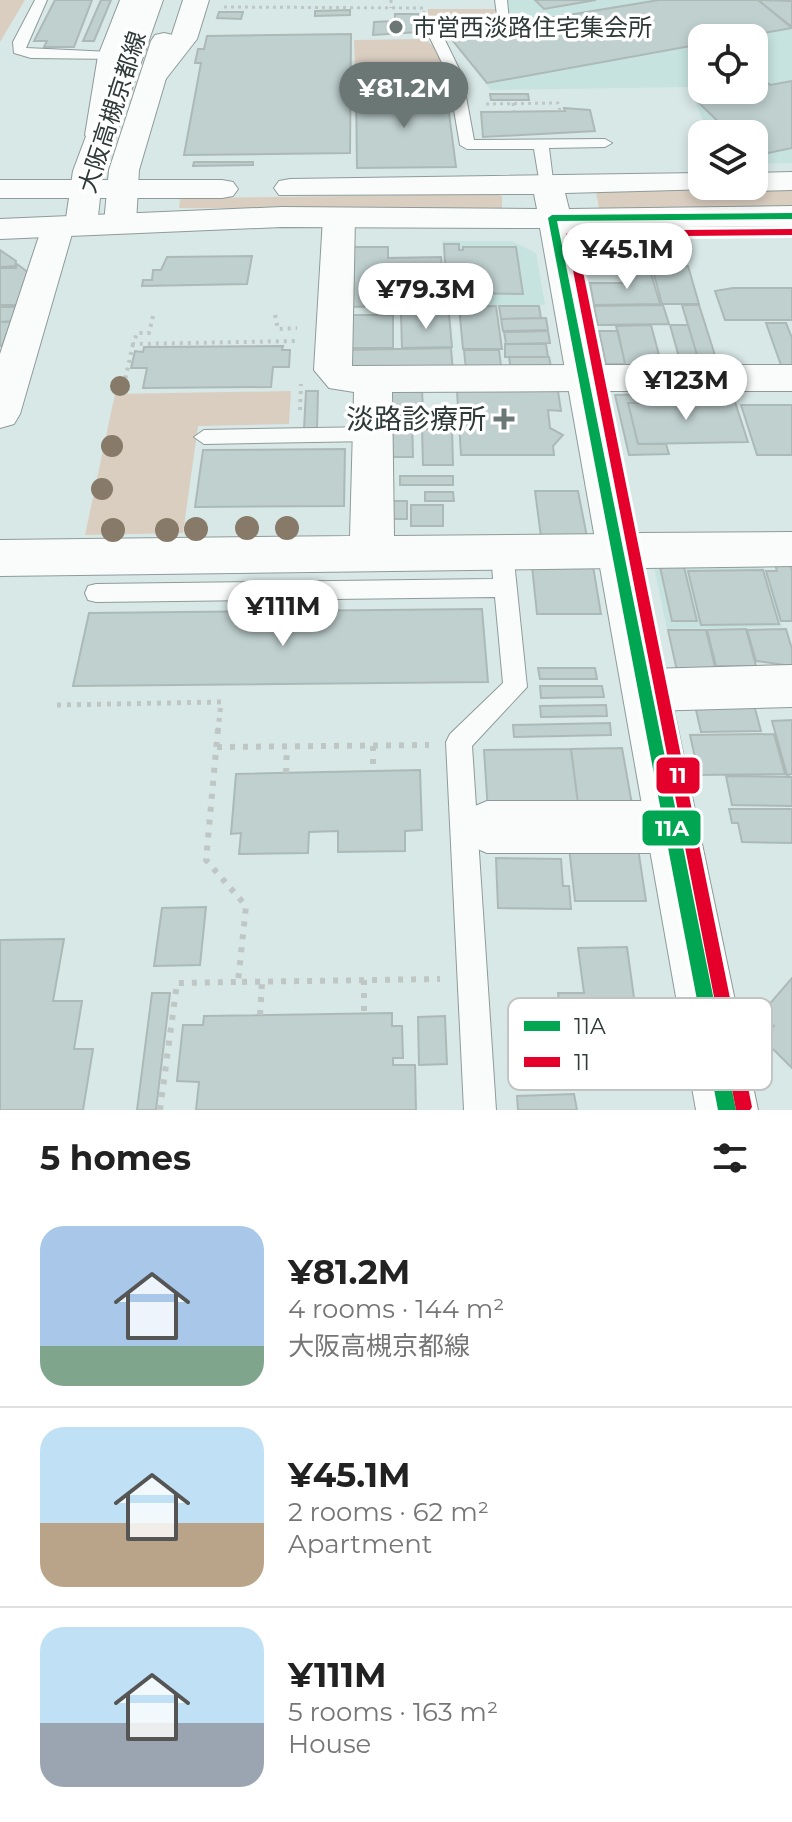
<!DOCTYPE html>
<meta charset="utf-8">
<style>
:root{--surface:#fff;--page:#f2f2f2;--text:#222;--muted:#767676;--line:#e0e0e0;--accent:#6a7775}
body{margin:0;font-family:Montserrat,"Noto Sans JP",sans-serif;background:var(--page);color:var(--text);height:100vh;display:flex;flex-direction:column;font-size:30px;white-space:nowrap}
*{box-sizing:border-box;margin:0}
p{font-size:26px;color:var(--muted)}
.icon{flex:none;width:44px;height:44px;fill:none;stroke:currentColor;stroke-width:2;stroke-linecap:round;stroke-linejoin:round}
.map{position:relative;height:1110px;overflow:hidden}
.drawer{display:flex;flex-direction:column;background:var(--surface);flex:1}
.drawer>*{flex:none}
.tools{position:absolute;left:688px;top:24px;display:grid;gap:16px}
.tools a{display:grid;place-items:center;width:80px;height:80px;border-radius:16px;background:var(--surface);box-shadow:0 4px 12px #0003;font-size:40px}
.price{position:absolute;translate:-50% -68px;padding:0 18px;border-radius:28px;background:#fff;color:#222;font-size:26px;line-height:52px;filter:drop-shadow(0 2px 4px #0008)}
.price::after{content:'';position:absolute;left:50%;top:48px;width:24px;height:18px;margin-left:-12px;background:inherit;clip-path:polygon(0 0,100% 0,50% 100%)}
.price.active{background:var(--accent);color:#fff}
ul{padding:0;list-style:none}
li{display:flex;align-items:center;gap:24px;height:200px;padding:0 40px}
li+li{border-top:2px solid var(--line)}
li span{display:grid;place-items:center;flex:none;width:224px;height:160px;border-radius:24px;color:#555}
li>.icon{margin-inline-start:auto}
span .icon{width:96px;height:96px;fill:#fffc;stroke-width:1}
li b{font-size:34px}
h2{display:flex;justify-content:space-between;align-items:center;height:96px;padding:0 40px;font-size:34px}
.map>svg:first-child{display:block}
</style>
<div class="map">
<svg width="792" height="1110" viewBox="0 0 792 1110">
<rect width="100%" height="100%" fill="#d8e8e6"/>
<path fill="#c6e3df" fill-rule="evenodd" d="M507,0h285v163l-38,1v-30l-47,-3 -18,-44 -198,3 -45,-57 63,-13zM702,38h52v52h-52z
M442,241h70l24,12 9,52 -98,1z
M762,561l20,66 -115,2 -14,-67z"/>
<path fill="#dacec0" d="M0,0h25l-25,42z
M428,9h69l-7,9 -53,8 -9,-5z
M424,39l15,11 13,38 -96,1 -2,-49z
M792,189v18l-193,2 -3,-18z
M495,194l7,2v14l-323,-2 1,-9 17,-1z
M291,391l-2,33 -91,2 -15,107 -98,2 30,-141z"/>
<path fill="#bfd0ce" stroke="#adb9b7" stroke-width="2" d="M55,0h37l-18,47h-30l3,-6h-13z
M101,0h10l-17,41h-11z
M535,0h61l-52,9z
M659,0h99l34,28 -58,10h-32v6l-215,39 -39,-48z
M758,0l34,1v26z
M350,10v5l-35,1v-5z
M219,12h24l-2,7 -24,-1z
M395,14h23l1,18 -46,3 1,-13 21,-1z
M351,34l-1,119 -166,2 17,-92h-6l3,-14h6l3,-13z
M755,72l15,13 22,-4v67l-38,8v-22h-23l-35,-34v-17l6,-1v8h52z
M446,90l10,77 -99,1 -1,-76z
M490,94h38l1,6h-38z
M564,108l26,2 5,21 -112,6 -2,-25 84,-1z
M194,162h59v3l-60,1z
M625,241h17l8,28h-17z
M444,244h15v6h4v-3h53l7,47 -76,-1z
M345,247h43v11l53,-1 3,33 -17,1v-7l-38,1v10h10v11l-55,1z
M0,250l16,11 -1,5 -15,1z
M252,256l-5,28 -105,2 1,-6h9l1,-10h8l6,-13z
M17,264l12,9 -11,32h-18v-37h16z
M688,266l11,38h-37l-10,-37z
M631,270h19l10,34 -66,1 -4,-22h34l-2,-7h10z
M733,288h59v32h-67l-10,-29z
M663,305l6,19 -71,1 -4,-19z
M682,305h17l20,63h-18z
M496,306l6,43h-39l-4,-42z
M499,306h40l2,12 -40,1z
M0,307h18l-5,14 -13,1z
M401,314h48l3,33 -50,1z
M344,315h49v33h-51z
M546,318l2,12 -45,1 -2,-12z
M0,322h11l-9,24h-2z
M766,323h20l6,15v30h-10z
M651,325l12,45 -36,1 -11,-45z
M670,325h18l13,43h-19z
M548,331l2,12 -44,1 -2,-12z
M599,331h19l7,33h-19z
M505,344h41l2,13h-43z
M283,346l-1,4h8l-1,17h-16l-2,20 -128,1 4,-20h-16l4,-17 8,1 1,-5z
M451,348l2,24 -110,-5 1,-17z
M464,350h35l2,16 -35,4z
M509,357h40l3,14h-41z
M389,389h33l1,22 -33,1z
M306,391h12l-1,38h-13z
M457,391h101l3,20 -13,-1 2,18 13,7 -10,11 1,9h-93z
M672,393l3,10 60,-1 13,40 -110,2 -10,-41h23l-2,-9z
M649,394l2,9h-23l10,41h28l3,10 -40,1 -14,-60z
M741,405h51v50h-35z
M390,415h22l1,42h-23z
M422,429h30l1,36h-30z
M345,449l-1,57 -149,1 8,-57z
M400,476h53v9h-53z
M535,491h43l9,46h-46z
M425,492h28l1,9h-29z
M390,501h17v18h-17z
M411,505h32v21h-32z
M774,561l15,1 3,9v50h-11l-15,-50h11z
M532,566h61l8,48h-64z
M660,567h24l13,54h-25z
M763,570l16,54 -78,1 -13,-54z
M482,609l6,73 -415,4 16,-73z
M746,629l10,37h-40l-9,-36z
M786,629l6,20v17l-36,-5 -9,-31z
M668,630h38l10,41h-39z
M538,668h57l2,11h-57z
M540,686h62l2,11 -63,1z
M694,701l60,4 7,26 -60,1z
M606,705l1,11 -66,1 -1,-11z
M792,720v54l-5,1 -15,-54z
M610,723l1,12 -97,2 -1,-12z
M774,734l11,40 -86,1 -9,-40z
M622,748l11,62 -54,1 -8,-62z
M571,749l8,62 -91,1 -4,-62z
M420,770l2,60 -17,1v20l-67,1v-21l-29,1 -1,21 -69,1 2,-21 -10,1 5,-60z
M726,776l66,1v29l-60,-1z
M729,809h63v34l-50,-1 -4,-19h-6z
M569,847l69,1 8,53h-71z
M496,858l65,1 2,27h6l2,23 -73,-1z
M206,907l-6,58 -46,1 8,-58z
M64,939l-11,62h29l-8,48h19l-10,61h-83v-170z
M627,947l12,87h-34l2,12 -43,-1 -6,-52h26l-6,-45z
M792,978v90l-29,-29 11,-13 -13,-12z
M152,993h18l-14,117h-19z
M392,1013v13h10l1,32h-10v7h22l1,45h-220l3,-28 -22,-1 6,-56h20l1,-9z
M445,1016l2,48 -28,1 -1,-48z
M574,1094l3,16h-59l-1,-14z"/>
<g fill="none" stroke-linecap="round" stroke-linejoin="round">
<defs>
<path id="lane" d="M35,0h12l-21,48 85,4 7,4 -2,3 -85,-1 -17,-5 -1,-11z
M495,0h12l2,21 -64,12 -1,5 18,37 12,65 131,-1 7,4 -7,4 -56,1 5,40 -14,-3 -6,-36h-67l-7,-4 -12,-70 -18,-37 4,-11 63,-12z
M373,427l10,7 -10,7 -169,3 -10,-7 10,-7z
M502,542l8,3 3,6 14,136 -55,59 24,364h-32l-18,-368 4,-8 53,-51 -8,-86 -399,5 -8,-2 -3,-7 3,-7 8,-2 397,-5 -2,-28 3,-6z"/>
<path id="street" d="M120,0h26l-22,56 -9,79 -5,6h-20l-5,-6 13,-79z
M183,0h26l-12,39 -32,41h-20l-4,-6 30,-37z
M339,208l11,3 5,7 -3,148 231,-1 13,4 6,9 -6,9 -13,4 -191,1 2,144 223,-2 16,5 6,12 -6,12 -16,5 -617,8v-36l350,-4 4,-144 -25,-4 -15,-18 9,-152 5,-7z
M58,217l12,3 4,7 -54,187 -6,10 -14,4v-74l42,-127 4,-7z
M792,665v42l-145,4 -17,-6 -7,-15 7,-15 17,-6z
M487,801h186l19,8 8,18 -8,18 -19,8h-186l-19,-8 -8,-18 8,-18z"/>
<path id="secondary" d="M792,172v18l-38,1 -13,-5h13v-13z
M702,173v13h13l-2,3 -148,4 4,16 223,-3v20l-219,2 29,137h190v26h-185l30,142 155,-1v34l-148,2 114,542h-62l-156,-882 -258,-1 -282,12v-20l282,-12 255,2 -3,-15 -255,1 -5,-7 5,-7 11,-2z
M0,180h222l11,2 5,7 -5,7 -11,2h-222z"/>
<path id="primary" d="M137,0h26l-60,171 -6,54 -4,7 -12,3 -12,-3 -4,-7 8,-54z
M164,33l9,2 4,6 -38,129 -3,53 -4,7 -12,3 -12,-3 -4,-7 5,-53 42,-129 4,-6z"/>
</defs>
<use href="#lane" stroke="#8e9b99" stroke-width="2"/>
<use href="#street" stroke="#8e9b99" stroke-width="2"/>
<use href="#secondary" stroke="#8e9b99" stroke-width="2"/>
<use href="#primary" stroke="#8e9b99" stroke-width="2"/>
<path stroke="#bfc7c5" stroke-width="3" stroke-dasharray="3 4" stroke-linecap="butt" d="M391,0v8
M224,7l200,1v6
M513,103l1,8
M486,104l72,-1 2,8"/>
<path stroke="#bfc7c5" stroke-width="4" stroke-dasharray="3 5" stroke-linecap="butt" d="M275,315l3,14 19,-1
M153,316l-4,17h-12l-4,11 164,-3
M122,394l11,-50
M300,410l1,-26"/>
<path stroke="#bfc7c5" stroke-width="5" stroke-dasharray="4 6" stroke-linecap="butt" d="M57,705l164,-3 -3,29"/>
<path stroke="#bfc7c5" stroke-width="6" stroke-dasharray="5 8" stroke-linecap="butt" d="M218,729l-12,131 40,46 -8,76 202,-3
M373,746v25
M217,747l212,-2
M286,773l1,-26
M364,980v33
M260,1015l2,-33
M160,1110l17,-127 61,-1"/>
<use href="#lane" fill="#f9fcfb" fill-rule="evenodd"/>
<use href="#street" fill="#f9fcfb" fill-rule="evenodd"/>
<use href="#secondary" fill="#f9fcfb" fill-rule="evenodd"/>
<use href="#primary" fill="#f9fcfb" fill-rule="evenodd"/>
<defs>
<path id="bus-1" d="M792,213v6l-235,2 179,889h-18l-170,-892 4,-3z"/>
<path id="bus-2" d="M792,229v6l-216,2 176,870 -2,3h-14l-170,-876 5,-3z"/>
</defs>
<use href="#bus-1" stroke="#fff" stroke-width="6"/>
<use href="#bus-2" stroke="#fff" stroke-width="6"/>
<use href="#bus-1" fill="#00a651" fill-rule="evenodd"/>
<use href="#bus-2" fill="#e4002b" fill-rule="evenodd"/>
</g>
<g fill="#877a68">
<circle cx="120" cy="386" r="10"/>
<circle cx="112" cy="446" r="11"/>
<circle cx="102" cy="489" r="11"/>
<circle cx="247" cy="528" r="12"/>
<circle cx="287" cy="528" r="12"/>
<circle cx="196" cy="529" r="12"/>
<circle cx="113" cy="530" r="12"/>
<circle cx="167" cy="530" r="12"/>
</g>
<g fill="#6a7775" stroke="#fff" stroke-width="3">
<circle cx="396" cy="27" r="8"/>
<path d="M500 407h8v8h8v8h-8v8h-8v-8h-8v-8h8z"/>
</g>
<g text-anchor="middle" dominant-baseline="central" stroke-width="7" stroke-linejoin="round" paint-order="stroke">
<g font-size="24" fill="#2f3a38" stroke="#fff" text-anchor="start">
<text x="412" y="27">市営西淡路住宅集会所</text>
</g>
<g font-size="24" fill="#2f3a38" stroke="#fff">
<text transform="translate(112 112) rotate(-72)">大阪高槻京都線</text>
</g>
<g font-size="28" fill="#2f3a38" stroke="#fff" text-anchor="end">
<text x="486" y="419">淡路診療所</text>
</g>
</g>
<rect x="508" y="998" width="264" height="92" rx="12" fill="#fff" stroke="#c1c4c3" stroke-width="2"/>
<rect x="524" y="1021" width="36" height="10" fill="#00a651"/>
<rect x="524" y="1057" width="36" height="10" fill="#e4002b"/>
<g font-size="22" fill="#2f3a38">
<text x="574" y="1034">11A</text>
<text x="574" y="1070">11</text>
</g>
<g stroke="#fff" stroke-width="3">
<rect x="655" y="756" width="46" height="39" rx="8" fill="#e4002b"/>
<rect x="641" y="809" width="61" height="38" rx="8" fill="#00a651"/>
</g>
<g font-size="22" text-anchor="middle" font-weight="bold" fill="#fff">
<text x="678" y="783">11</text>
<text x="672" y="836">11A</text>
</g>
</svg>
<div class="tools">
<a><svg class="icon" aria-label="locate" viewBox="0 0 24 24"><circle cx="12" cy="12" r="6"/><path d="M12 2v4M12 18v4M2 12h4M18 12h4"/></svg></a>
<a><svg class="icon" aria-label="layers" viewBox="0 0 24 24"><path d="M12 4l9 5-9 5-9-5zM3 14l9 5 9-5"/></svg></a>
</div>
<b class="price active" style="left:404px;top:130px">¥81.2M</b>
<b class="price" style="left:627px;top:291px">¥45.1M</b>
<b class="price" style="left:426px;top:331px">¥79.3M</b>
<b class="price" style="left:686px;top:422px">¥123M</b>
<b class="price" style="left:283px;top:648px">¥111M</b>
</div>
<section class="drawer">
<h2>5 homes<svg class="icon" aria-label="filters" viewBox="0 0 24 24"><path d="M4 7h16M4 17h16"/><circle cx="9" cy="7" r="2"/><circle cx="15" cy="17" r="2"/></svg></h2>
<ul>
<li><span style="background:linear-gradient(#a9c7e8 75%,#7fa58c 0)"><svg class="icon" aria-label="home" viewBox="0 0 24 24"><path d="M3 11l9-7 9 7M6 9v11h12V9"/></svg></span><div><b>¥81.2M</b><p>4 rooms · 144 m²</p><p>大阪高槻京都線</p></div></li>
<li><span style="background:linear-gradient(#bfe0f5 60%,#b9a48a 0)"><svg class="icon" aria-label="home" viewBox="0 0 24 24"><path d="M3 11l9-7 9 7M6 9v11h12V9"/></svg></span><div><b>¥45.1M</b><p>2 rooms · 62 m²</p><p>Apartment</p></div></li>
<li><span style="background:linear-gradient(#bfe0f5 60%,#9aa5b1 0)"><svg class="icon" aria-label="home" viewBox="0 0 24 24"><path d="M3 11l9-7 9 7M6 9v11h12V9"/></svg></span><div><b>¥111M</b><p>5 rooms · 163 m²</p><p>House</p></div></li>
</ul>
</section>
